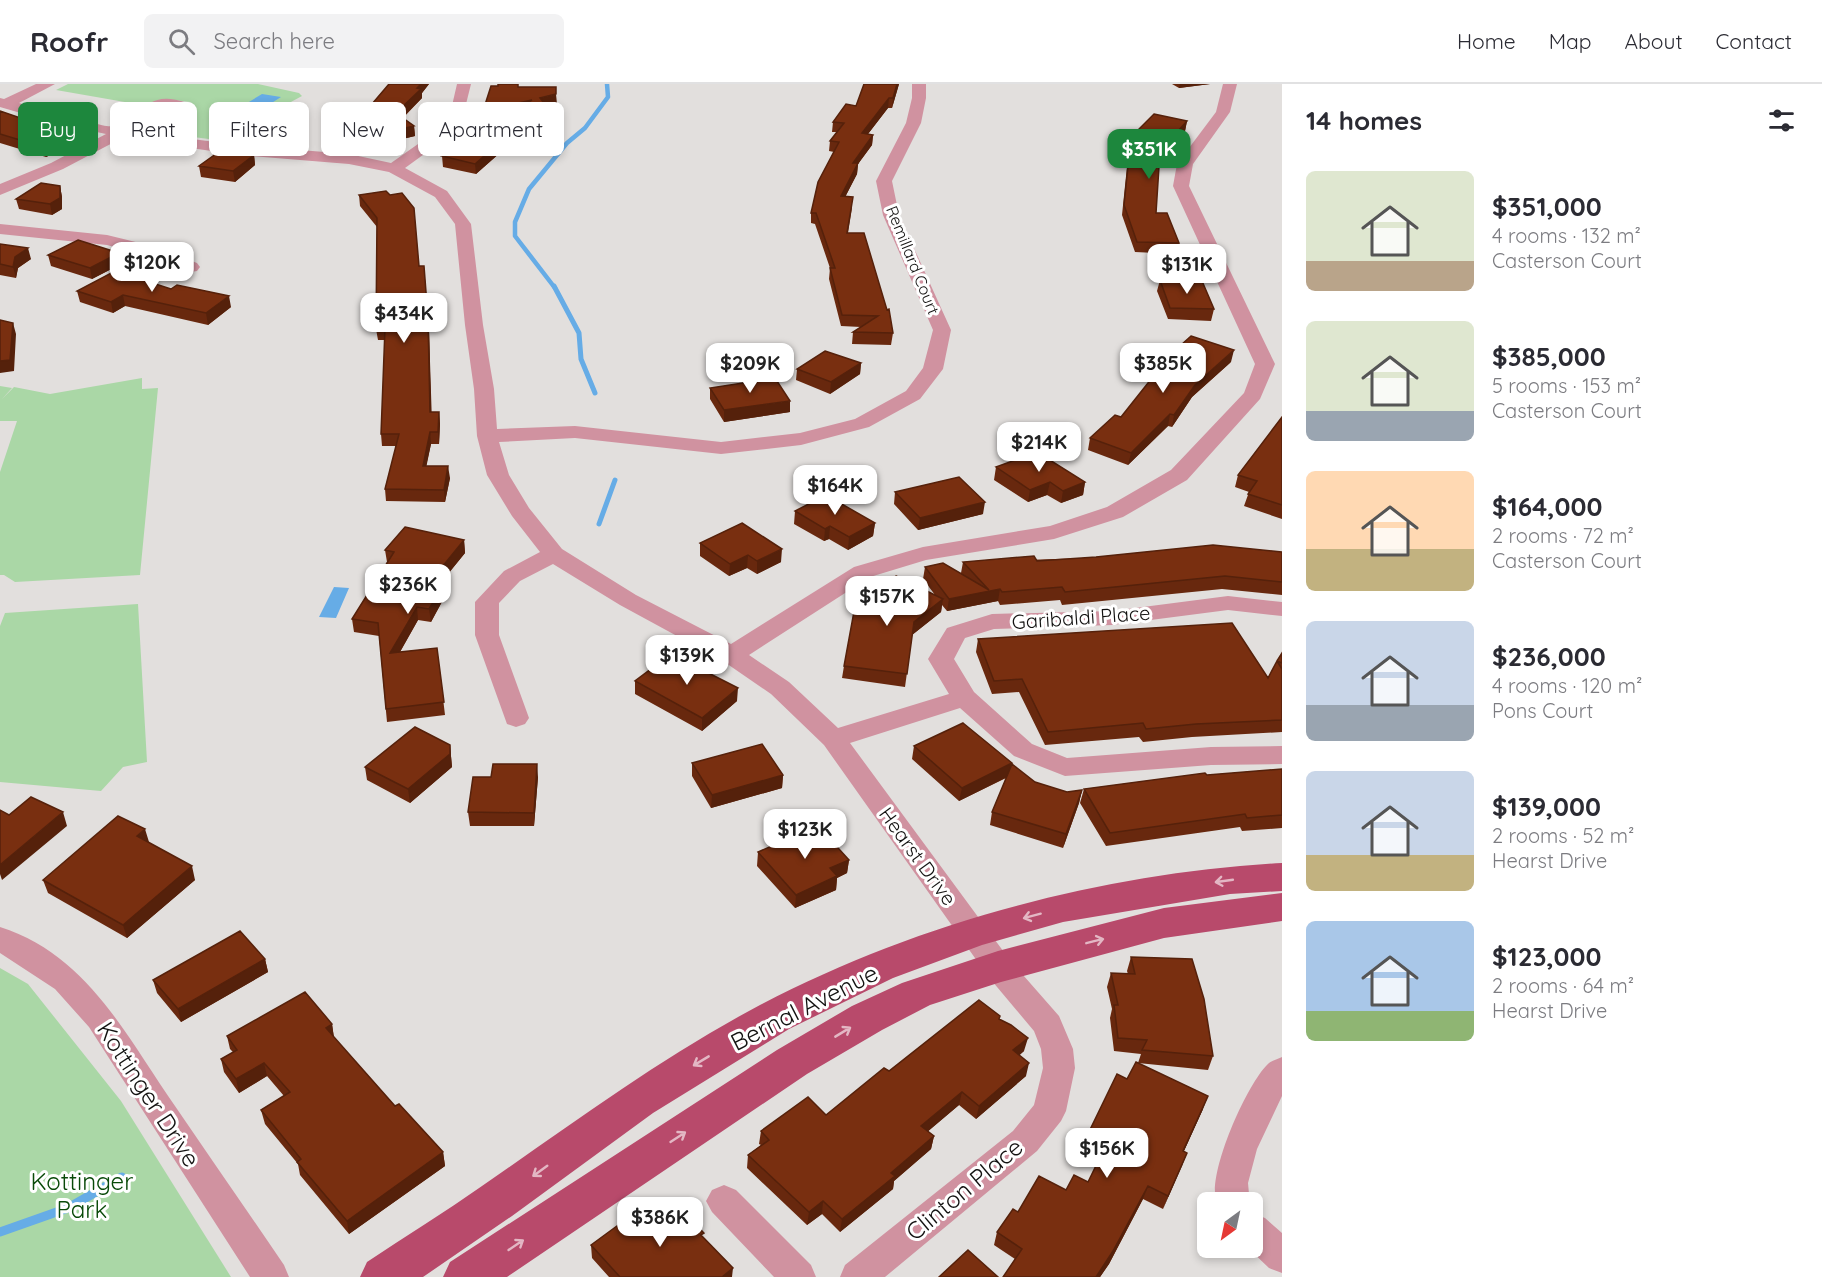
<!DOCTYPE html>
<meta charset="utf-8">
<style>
:root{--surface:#fff;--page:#f2f2f3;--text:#2b2b33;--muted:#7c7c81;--line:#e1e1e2;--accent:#1d873d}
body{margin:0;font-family:Quicksand,sans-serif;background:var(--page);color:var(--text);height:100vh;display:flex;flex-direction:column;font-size:22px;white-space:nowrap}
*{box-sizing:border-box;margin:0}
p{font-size:20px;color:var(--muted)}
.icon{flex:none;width:33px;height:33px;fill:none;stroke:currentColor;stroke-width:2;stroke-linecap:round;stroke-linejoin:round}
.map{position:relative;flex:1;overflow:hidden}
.details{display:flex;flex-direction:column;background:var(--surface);width:540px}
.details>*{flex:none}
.top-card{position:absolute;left:18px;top:18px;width:570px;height:54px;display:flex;gap:12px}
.needle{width:39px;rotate:213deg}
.buttons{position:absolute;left:1197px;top:1108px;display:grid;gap:12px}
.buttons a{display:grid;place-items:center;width:66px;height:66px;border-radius:9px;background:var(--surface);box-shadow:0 3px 9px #0003;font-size:30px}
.price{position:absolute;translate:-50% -51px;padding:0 14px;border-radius:12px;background:#fff;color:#222;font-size:20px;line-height:39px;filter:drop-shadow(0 2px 3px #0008)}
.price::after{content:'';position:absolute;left:50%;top:36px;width:18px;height:14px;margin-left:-9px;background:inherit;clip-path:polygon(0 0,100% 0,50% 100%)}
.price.active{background:var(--accent);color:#fff}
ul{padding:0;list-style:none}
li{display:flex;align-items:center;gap:18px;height:150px;padding:0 24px}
li span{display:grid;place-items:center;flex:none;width:168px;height:120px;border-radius:9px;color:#555}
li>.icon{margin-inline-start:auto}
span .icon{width:72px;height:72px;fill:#fffc;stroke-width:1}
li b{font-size:26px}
h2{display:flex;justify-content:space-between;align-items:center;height:72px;padding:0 24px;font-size:26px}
.tag{padding:0 21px;border-radius:9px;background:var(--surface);box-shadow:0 3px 9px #0003;font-size:21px;line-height:54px}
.tag.active{background:var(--accent);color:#fff}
header{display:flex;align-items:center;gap:36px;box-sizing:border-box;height:84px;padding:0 30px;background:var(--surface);border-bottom:2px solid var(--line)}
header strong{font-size:28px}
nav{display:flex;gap:33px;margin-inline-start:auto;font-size:21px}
.search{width:420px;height:54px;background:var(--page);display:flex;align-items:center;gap:15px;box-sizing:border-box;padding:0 21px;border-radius:9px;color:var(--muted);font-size:22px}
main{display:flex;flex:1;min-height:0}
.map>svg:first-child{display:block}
</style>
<header>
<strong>Roofr</strong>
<div class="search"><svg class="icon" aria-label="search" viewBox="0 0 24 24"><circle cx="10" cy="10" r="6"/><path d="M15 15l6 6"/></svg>Search here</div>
<nav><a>Home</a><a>Map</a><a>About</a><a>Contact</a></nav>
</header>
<main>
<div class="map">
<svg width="1282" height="1193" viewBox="0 0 1282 1193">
<rect width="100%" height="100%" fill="#e2dfdd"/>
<path fill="#aad7a6" d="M68,0h190l41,9 3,3 -26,14 7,2 11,17 -35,2 -12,13 -92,-12v-4c13,-8 32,-7 40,-20l-5,-6 -25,-3 -23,6 -86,-15z
M142,294v11l16,-1 -18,187 -125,7 -11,-7h-4v-103l17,-51h-17v-35l12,2 -10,11 12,-12 36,7z
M138,520l9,158 -24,5 -22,24 -101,-9v-156l5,-13z
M0,884l28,16 93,117 110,176h-231z"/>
<path fill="#66ace6" d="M262,10l19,3 -28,18 -19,-4z
M334,503l15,1 -13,30 -17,-1z"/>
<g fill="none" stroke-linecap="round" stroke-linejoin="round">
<path stroke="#66ace6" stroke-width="4.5" d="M555,204l-40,-52v-14l14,-33 38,-46 18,-15 23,-31 -1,-13"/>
<path stroke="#66ace6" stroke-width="5" d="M554,202l25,47 2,26 14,34
M599,440l16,-44"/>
<path stroke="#66ace6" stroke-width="9" d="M0,1148l68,-24 54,-31"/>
<path fill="#d092a0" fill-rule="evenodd" d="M36,0h19l-36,19c24,7 48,14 73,19 6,2 13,5 19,4 30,-1 30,-40 76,-23l3,5c-9,11 -31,17 -45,25l94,12 110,9 42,9 57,-40 9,-39h14l-11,44 -55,40 42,23 24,33 12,101 11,64 3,40 78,-3 146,16 79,-9 55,-14 51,-28 17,-23 10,-38 -50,-115 -7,-34 30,-58 6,-25v-14h14v14l-5,25 -29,58 7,34 52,115 -8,39 -23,30 -51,28 -68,18 -80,9 -146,-16 -76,4 10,33 20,33 33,41 74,46 95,49 123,-77 69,-20 127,-21 57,-19 64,-37 73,-77 11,-29 -82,-178 4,-22 39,-52 7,-28h14l-7,28 -37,52 -4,22 86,178 -15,35 -73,81 -64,37 -69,22 -128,21 -56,17 -121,78 40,27 49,46 111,-34 -21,-35 19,-31 45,-14 120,-3 116,-15 54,6v14l-54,-6 -116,15 -118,4 -29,9 -11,21 20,33 58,52 35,14 144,-11 71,-1v18l-71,1 -146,11 -51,-20 -54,-48 -110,35 159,216 50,57 14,33 2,19 -9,43 -5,10 -24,30 -152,126h-45l5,-12 168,-134 21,-26 9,-37 -2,-19 -7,-18 -47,-56 -163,-230 -53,-51 -48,-33 -103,-56 -67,-41 -33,17 -21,22v32l30,83 -4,6 -9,3 -9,-3 -32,-89v-33l29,-31 36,-19 -28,-36 -25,-41 -10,-39 -3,-47 -9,-64 -10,-101 -20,-27 -46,-25 -40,-8 -110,-9 -117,-17 -59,31 -63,26v-11l51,-21 55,-29 -51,-11 -55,-16v-9l4,1zM164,23l9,1 -27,12z
M0,140l107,11 45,11 45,17 3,4 -3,4 -6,1 -51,-18 -33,-9 -107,-11z
M0,843c88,28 126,109 175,179 36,53 73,106 109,159l5,12h-39l-161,-250 -34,-38 -55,-36z
M1282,973v39l-25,53 -9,34 1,11 4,9h-36c-12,-26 31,-122 52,-140 4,-3 9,-4 13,-6z
M724,1101l12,5 75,75 5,12h-42l-62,-65 -6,-11 6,-11z
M1252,1129l13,5 17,15v40l-13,-5 -21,-20h4z"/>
<path fill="#b84a6b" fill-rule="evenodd" d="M1282,779v28l-52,3 -167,28 -81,23 -89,33 -104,51 -136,84 -141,103 -89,61h-63l7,-15c39,-26 78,-50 115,-76 91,-63 180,-129 278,-181 158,-83 344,-132 522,-142z
M1282,809v28l-118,17 -163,44 -71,23 -48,25 -75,44 -300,203h-64l7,-15 327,-212 75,-44 50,-23 96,-32 166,-43z"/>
</g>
<path fill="#68280e" d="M389,0h40l-7,9v5l-19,20 11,8 1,10 -55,13 -13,-11 -1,-10 26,-24z
M864,0h35l-7,24h-4l-20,26 5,1 -1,10 -14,19 -1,10 -12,23 7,11 -4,25 45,100 -2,12 -39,-1 1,-12 8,-5 -20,-1 -12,-47 1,-11 -15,-44 -4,-1v-10l23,-61 -5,-1 1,-10 7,-9h-5l1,-10 23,-16z
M1172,0h38l-31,4z
M518,3l39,17 -13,3 1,6 -69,61 -33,-7 -1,-11 5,-2 -1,-4 59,-34 -22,5z
M0,27l70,24 2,10 -26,12 -46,-14z
M1187,37l-2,10 -26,28 -3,54 23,30 -2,11 -42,-2 -13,-37 7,-68 2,-10z
M254,71l1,10 -20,17 -34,-5 -2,-11z
M60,102l2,11v12l-10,6 -33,-6 -3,-10z
M359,111l60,71 10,64 2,82h8l1,12 -1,20h-8l-5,22 24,12 -5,24 -59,-1 -1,-12 11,-43h-14l-1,-12 4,-94h-7l-2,-11 1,-102 -17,-21z
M0,160l31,15 -13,9 -2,10 -16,-3z
M48,171l73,9 -29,15 -41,-13z
M1160,196l54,29 -3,12 -43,-2 -11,-28z
M171,205l60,18 -23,18 -83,-19 -12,7 -33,-11 -3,-11z
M1231,278l-39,35 -20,30 -4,-1 -40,39 -40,-15 2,-12 31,-21z
M861,279l-1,11 -30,20 -34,-14 1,-11z
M710,304l80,24 -66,10 -14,-23z
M1282,333v102l-38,-13 5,-14 -14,-5 3,-12z
M996,383l89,15 -2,13 -22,8 -14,-8 -19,7 -34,-22z
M895,408l88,22 -65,16 -24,-26z
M795,427l80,12 -2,13 -25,14 -19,-11 -5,2 -30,-17z
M464,456l1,13 -26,32 4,1 1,12 -13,24 -13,-2 -18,32 37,-4 8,67 -58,7 -8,-86 -25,-4 -2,-13 35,-57 -2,-12z
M700,459l81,19 -24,12 -10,-6 -18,8 -29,-20z
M1282,468v43l-60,-6 -160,16 -2,-5 -60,5 -2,-4 -51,10 -5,-6 -1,7 -29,23 -7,52 -63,-9 2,-12 91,-71 -12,-16 2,-12 36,6 2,-11z
M978,555l290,39 14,-25v79l-90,5 -49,5 -4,-5 -94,8 -26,-53 -27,2 -16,-42z
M635,597l102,20 -35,30 -67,-37z
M450,661l2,22 -42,36 -43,-23 -2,-13z
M914,662l153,46 15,-2 -3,13 -16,45 -73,-23 2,-13 14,-34 -47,23 -47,-42z
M692,679l91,12 -1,13 -71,20 -19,-32z
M1282,685v59l-40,3 -2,-4 -134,19 -26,-43 4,-14 123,-14z
M491,693h47l-4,49h-64l-2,-14z
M149,758l46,38 -68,58 -79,-45 -5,-13z
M758,768l91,8 -2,13 -10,5 -1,12 -41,18 -38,-42z
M1131,873l82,99 -5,14 -70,-7 3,-9 -27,-3 -4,-33 2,-9 -5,-22 4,-14 17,1 -1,-3z
M265,875l3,13 -87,50 -24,-29 -4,-13z
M999,935l25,32 -5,4 7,21 -50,43 -17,-14 -31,26 6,5 -3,13 -37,32 -1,8 -53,43 -18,-18 -15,11 -60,-57 1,-13 13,-10 -2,-1 2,-13 65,-16 63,-44z
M332,940l2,14 61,68 48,46 2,14 -96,68 -49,-59 -2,-11 -33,-40 -4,-14 23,-14 -17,-20 -28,17 -15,-21 -3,-13 12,-7 -3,-3 -3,-13z
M1127,995l76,30 -19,42 3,2 -24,56 -20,-10 -34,65 -9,13h-97l12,-18 -21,-14 3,-13 21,-20 48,-22 22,-8 12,-25 -17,-8 4,-13z
M662,1136l42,18 28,39h-123l-17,-19 -1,-13z"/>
<path fill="#55210b" d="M421,0h8l-7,9v5l-25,25 -1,-10z
M897,0h2l-7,24 1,-10z
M1180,0h30l-31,4z
M556,10l1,10 -13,3 1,6 -69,61 -1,-10 65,-66z
M889,14l-1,10 -27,35 1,-10z
M532,16v9l-49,12v-10z
M1187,37l-2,10 -27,30 2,-10z
M414,42l1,10 -55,13 -1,-10z
M70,51l2,10 -26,12 -3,-10z
M873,51l-1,10 -14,19 -1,10 -17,33 1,-11 12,-33z
M254,71l1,10 -20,17 -2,-11z
M60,102l2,11v12l-10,6 -2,-11z
M28,164l3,11 -13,9 -2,10 -3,-11 2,-10z
M119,169l2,11 -29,15 -2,-11z
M424,182l5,64 3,94 -2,-12z
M123,211l2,11 -12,7 -2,-11z
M229,212l2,11 -23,18 -2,-12z
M13,239l3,11 -2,37 -14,2v-12z
M1234,266l-3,12 -39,35 -20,30 2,-12 21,-30z
M861,279l-1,11 -30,20 1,-12z
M790,317v11l-66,10v-12z
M439,328l1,12 -1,20 -1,-12z
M1170,330l-2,12 -40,39 3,-12z
M430,348l1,12 -7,34 -1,-12z
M448,382l2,12 -5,24 -1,-12z
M1050,398l-3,13 -19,7 2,-12z
M1085,398l-2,13 -22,8 2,-12z
M985,418l-2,12 -65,16 2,-12z
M875,439l-2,13 -25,14 1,-13z
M830,442l-1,13 -5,2 1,-12z
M464,456l1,13 -35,43 -1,-13z
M782,465l-1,13 -24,12v-13z
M748,471l-1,13 -18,8 1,-12z
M443,502l1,12 -13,24 -2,-13z
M1000,505l-2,12 -51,10 2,-12z
M943,515l-2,13 -29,23 -7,52 9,-65z
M417,523l1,13 -26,46 -2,-13z
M738,604l-1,13 -35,30v-13z
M450,661l2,22 -42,36 -2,-14z
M1012,679l-3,13 -50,25 3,-13z
M537,680l1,13 -4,49v-13z
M783,691l-1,13 -71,20 1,-13z
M1082,706l-3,13 -16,45 3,-14z
M63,728l4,14 -65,54 -2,-6v-9z
M145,745l4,13 -8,8 -4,-14z
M849,776l-2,13 -10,5 -1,12 -41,18 1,-13 34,-27z
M192,782l3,14 -68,58 -4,-13z
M265,875l3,13 -87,50 -3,-13z
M332,940l2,14 -8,-10z
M1028,954l-4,13 -14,13 3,-14z
M264,979l3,13 -28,17 -3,-14z
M1029,979l-3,13 -50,43 3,-13z
M962,1008l-3,13 -40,34 2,-13z
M1208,1012l-5,13 -25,55 5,-13z
M934,1052l-3,13 -37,32 -1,8 -53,43 2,-13 49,-46z
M443,1068l2,14 -96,68 -2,-13z
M1187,1069l-5,13 -19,43 5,-13z
M1148,1102l-5,13 -34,65 -9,13h-4z
M823,1117l-1,13 -15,11 2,-13z
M733,1184l-1,9h-10z"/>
<path fill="#792f10" stroke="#55210b" stroke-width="1.5" d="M389,0h32l-4,4 4,1 -25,24 18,13 -55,13 -13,-11 26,-24z
M498,0h20v3h38v7l-16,4 4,5 -69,61 -33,-8 9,-5 -5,-1 86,-50 -49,11 8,-25h7z
M864,0h33l-4,14h-4l-27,35 11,2 -20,28h5l-17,33 12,1 -6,36h17l23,77 2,-1 4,24 -40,-1 25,-16 -36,-1 -12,-47h5l-19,-55h-5l7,-31 21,-40 -9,-1 14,-18 -11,-1 13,-18 10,2z
M0,27l70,24 -27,12 -43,-13z
M1154,30l33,7 -27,30 -4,62h11l12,30 -42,-1 -13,-37 7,-68z
M220,67l34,4 -21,16 -34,-5z
M41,99l19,3v12l-10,6 -34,-5z
M386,107l4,4 12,-2 12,15 5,58h5l4,52 2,94h9l-1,20h-8l-7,34h25l-4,24 -59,-1 14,-55h-18l4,-106 -9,1 1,-111 -18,-23z
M78,156l41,13 -29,15 -42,-13z
M0,160l28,4 -13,9 -2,10 -13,-3z
M115,187l56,18 6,-4 52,11 -23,17 -83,-18 -12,7 -34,-11z
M1160,196l42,1 12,28 -44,-1z
M0,236l13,3 -3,37 -10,1z
M1191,252l43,14 -39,35 -21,30 -4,-1 -39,39 -41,-15 25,-23 6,2 50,-63z
M825,267l36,12 -30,19 -34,-13z
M775,294l15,23 -66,9 -14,-22z
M1282,333v88l-34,-11 9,-13 -19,-6z
M1037,368l48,30 -22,9 -13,-9 -20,8 -34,-23z
M959,393l26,25 -65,16 -25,-26z
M826,411l49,28 -26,14 -19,-11 -5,3 -30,-18z
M742,439l40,26 -25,12 -9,-6 -18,9 -30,-21z
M405,443l59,13 -35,43 14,3 -14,23 -12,-2 -27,46 47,-5 7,54 -58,7 -8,-86 -26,-4 42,-67 -9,-2z
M1213,461l69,7v30l-57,-6 -160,16 -3,-5 -60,5 -2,-3 -51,10 -24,-32 18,-4 46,27 -26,-28 71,-6 3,5 59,-4z
M896,492l47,23 -29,23 -7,52 -63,-8 11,-60z
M1232,539l36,55 9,-17 5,8v51l-86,4 -50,5 -3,-6 -95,9 -26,-53 -28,2 -16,-42z
M1282,569v10l-5,-2z
M671,570l67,34 -36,30 -67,-37z
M963,639l49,40 -50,25 -48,-42z
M415,643l35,18v9l-42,35 -43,-22z
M762,660l21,31 -71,20 -20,-32z
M493,680h44l-3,49 -66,-1 5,-35h18z
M1012,680l23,18 32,10 15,-2 -16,44 -74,-22z
M1282,685v46l-35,3 -2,-4 -135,19 -26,-44 121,-16 2,2z
M31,713l32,15 -63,53v-55l9,5z
M118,732l27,13 -8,7 55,30 -69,59 -80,-45z
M818,742l31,34 -19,8 7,8 -41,19 -38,-43z
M240,847l25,28 -87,50 -25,-29z
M1131,873l61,2 12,40 9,57 -71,-6 5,-10 -29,-2 -4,-33h4l-7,-32 24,1z
M305,908l27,32 -6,4 69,78 4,-2 44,48 -96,69 -50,-59 4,-3 -40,-49 29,-18 -26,-29 -28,16 -15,-20 16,-9 -10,-14z
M979,916l21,16 -1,3 12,6 17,13 -15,12 16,13 -50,43 -17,-14 -41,34 13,10 -43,37 4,3 -53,43 -19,-18 -14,11 -61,-57 21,-15 -8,-9 47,-34 18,18 58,-47 5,3z
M1136,978l72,34 -25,55 4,2 -19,43 -20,-10 -35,65 -17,26h-93l19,-28 -25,-17 16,-23 5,3 21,-36 27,14 8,-15 14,7 18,-37 -19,-9 30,-62 10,5z
M647,1120l15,16 17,-13 25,26 -3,2 32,33 -11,9h-102l-29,-32z
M968,1166l30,27h-59z"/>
<defs><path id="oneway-shaft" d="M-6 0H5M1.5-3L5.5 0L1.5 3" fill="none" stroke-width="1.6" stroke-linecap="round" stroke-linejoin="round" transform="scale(1.5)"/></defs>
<g stroke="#e3b7c4">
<use href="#oneway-shaft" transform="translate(1224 797) rotate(172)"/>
<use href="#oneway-shaft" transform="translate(1032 832) rotate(165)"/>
<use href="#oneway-shaft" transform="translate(1095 857) rotate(-14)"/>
<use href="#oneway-shaft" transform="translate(843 948) rotate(-31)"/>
<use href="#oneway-shaft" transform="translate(701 977) rotate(149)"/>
<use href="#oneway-shaft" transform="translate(678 1053) rotate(-33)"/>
<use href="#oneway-shaft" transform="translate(540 1087) rotate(144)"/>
<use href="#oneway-shaft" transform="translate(516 1161) rotate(-34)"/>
</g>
<g text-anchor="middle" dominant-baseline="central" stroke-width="6" stroke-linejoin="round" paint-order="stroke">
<g font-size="16" fill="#131211" stroke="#fff">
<text transform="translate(913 176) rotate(68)">Remillard Court</text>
</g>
<g font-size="20" fill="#131211" stroke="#fff">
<text transform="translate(1081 533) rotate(-4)">Garibaldi Place</text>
<text transform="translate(918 772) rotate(54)">Hearst Drive</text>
</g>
<g font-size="24" fill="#131211" stroke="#fff">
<text transform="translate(804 923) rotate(-27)">Bernal Avenue</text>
<text transform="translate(149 1010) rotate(57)">Kottinger Drive</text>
<text transform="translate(964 1105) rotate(-40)">Clinton Place</text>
</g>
<g font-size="24" fill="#094a09" stroke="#fff">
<text x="82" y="1097">Kottinger<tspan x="82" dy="28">Park</tspan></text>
</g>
</g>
</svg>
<div class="buttons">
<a><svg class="needle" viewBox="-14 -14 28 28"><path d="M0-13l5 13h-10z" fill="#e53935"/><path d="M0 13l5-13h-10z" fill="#7c7c81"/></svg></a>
</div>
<b class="price active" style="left:1149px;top:96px">$351K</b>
<b class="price" style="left:152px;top:209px">$120K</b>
<b class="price" style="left:1187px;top:211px">$131K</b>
<b class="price" style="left:404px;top:260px">$434K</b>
<b class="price" style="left:750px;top:310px">$209K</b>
<b class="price" style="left:1163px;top:310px">$385K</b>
<b class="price" style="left:1039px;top:389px">$214K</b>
<b class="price" style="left:835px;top:432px">$164K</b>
<b class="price" style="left:408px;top:531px">$236K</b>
<b class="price" style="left:887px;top:543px">$157K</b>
<b class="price" style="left:687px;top:602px">$139K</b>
<b class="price" style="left:805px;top:776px">$123K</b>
<b class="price" style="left:1107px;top:1095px">$156K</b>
<b class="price" style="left:660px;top:1164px">$386K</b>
<div class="top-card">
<a class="tag active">Buy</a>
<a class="tag">Rent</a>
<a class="tag">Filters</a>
<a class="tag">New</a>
<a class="tag">Apartment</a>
</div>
</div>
<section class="details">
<h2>14 homes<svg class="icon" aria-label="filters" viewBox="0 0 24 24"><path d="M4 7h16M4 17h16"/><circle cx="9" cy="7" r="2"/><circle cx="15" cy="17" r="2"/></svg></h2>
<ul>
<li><span style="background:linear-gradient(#dfe7d0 75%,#b9a48a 0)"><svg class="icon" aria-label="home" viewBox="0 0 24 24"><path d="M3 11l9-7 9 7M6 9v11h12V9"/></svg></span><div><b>$351,000</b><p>4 rooms · 132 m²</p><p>Casterson Court</p></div></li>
<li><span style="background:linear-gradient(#dfe7d0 75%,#9aa5b1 0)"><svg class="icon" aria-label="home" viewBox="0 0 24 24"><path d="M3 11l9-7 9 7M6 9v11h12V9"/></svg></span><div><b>$385,000</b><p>5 rooms · 153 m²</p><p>Casterson Court</p></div></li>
<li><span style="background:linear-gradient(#ffd9b3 65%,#c2b280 0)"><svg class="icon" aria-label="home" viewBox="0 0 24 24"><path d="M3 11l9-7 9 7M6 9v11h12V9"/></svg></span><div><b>$164,000</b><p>2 rooms · 72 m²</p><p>Casterson Court</p></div></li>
<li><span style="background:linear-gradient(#c9d6e8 70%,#9aa5b1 0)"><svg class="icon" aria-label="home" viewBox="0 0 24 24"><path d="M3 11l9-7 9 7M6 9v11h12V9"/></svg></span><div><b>$236,000</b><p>4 rooms · 120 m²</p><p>Pons Court</p></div></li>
<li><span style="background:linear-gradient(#c9d6e8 70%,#c2b280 0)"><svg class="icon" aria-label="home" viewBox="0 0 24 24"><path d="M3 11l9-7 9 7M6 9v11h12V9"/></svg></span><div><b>$139,000</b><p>2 rooms · 52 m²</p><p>Hearst Drive</p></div></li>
<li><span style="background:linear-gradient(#a9c7e8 75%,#8fb573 0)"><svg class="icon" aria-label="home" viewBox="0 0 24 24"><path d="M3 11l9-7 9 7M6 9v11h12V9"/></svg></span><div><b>$123,000</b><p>2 rooms · 64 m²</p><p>Hearst Drive</p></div></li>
</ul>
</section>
</main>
